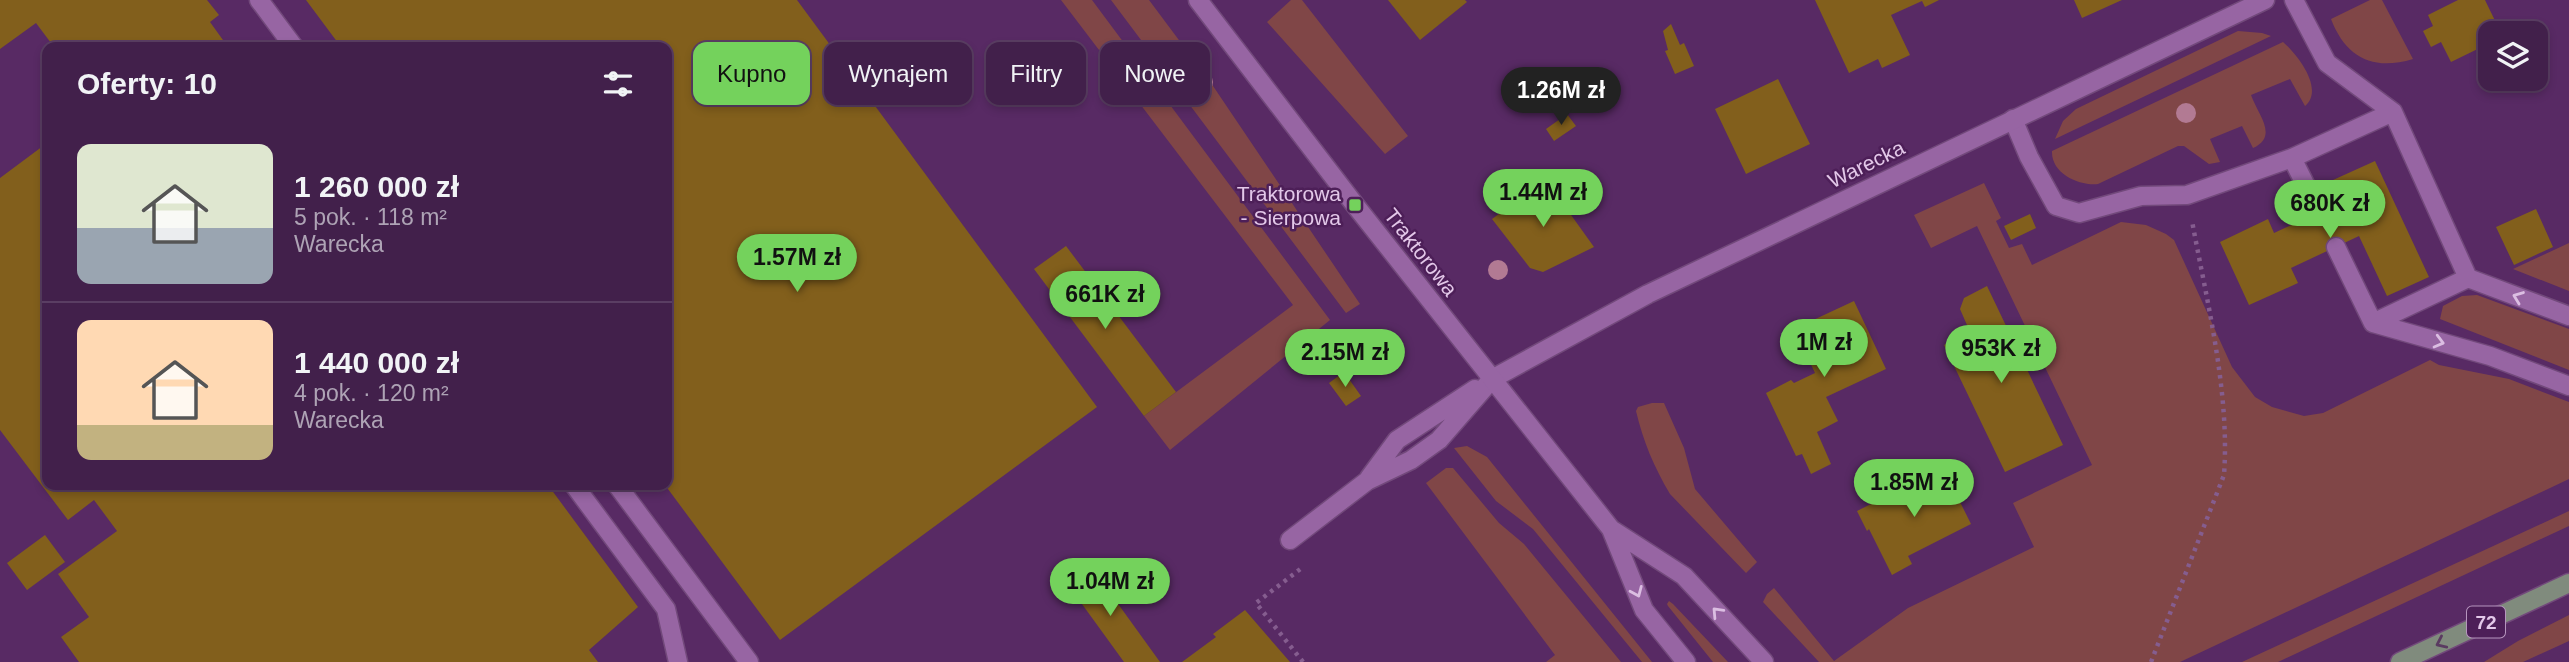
<!DOCTYPE html>
<html lang="pl">
<meta charset="utf-8">
<style>
:root{--surface:#42204b;--page:#4c2d55;--text:#f1f3f6;--muted:#aea3b5;--line:#5a3e63;--accent:#74d25c}
body{margin:0;font-family:Helvetica,sans-serif;background:var(--page);color:var(--text);height:100vh;display:flex;flex-direction:column;font-size:26px;white-space:nowrap}
*{box-sizing:border-box;margin:0}
p{font-size:23px;color:var(--muted)}
.icon{flex:none;width:38px;height:38px;fill:none;stroke:currentColor;stroke-width:2;stroke-linecap:round;stroke-linejoin:round}
.map{position:relative;flex:1;overflow:hidden}
.sheet{position:absolute;left:42px;top:42px;width:630px;height:448px;display:flex;flex-direction:column;background:var(--surface);border-radius:14px;box-shadow:0 4px 10px #0003,0 0 0 2px var(--line)}
.sheet>*{flex:none}
.guide{position:absolute;left:693px;top:42px;width:665px;height:63px;display:flex;gap:14px}
.fabs{position:absolute;left:2478px;top:21px;display:grid;gap:14px}
.fabs a{display:grid;place-items:center;width:70px;height:70px;border-radius:14px;background:var(--surface);box-shadow:0 4px 10px #0003,0 0 0 2px var(--line);font-size:35px}
.price{position:absolute;translate:-50% -60px;padding:0 16px;border-radius:24px;background:var(--accent);color:#111;font-size:23px;line-height:46px;filter:drop-shadow(0 2px 4px #0008)}
.price::after{content:'';position:absolute;left:50%;top:42px;width:21px;height:16px;margin-left:-10px;background:inherit;clip-path:polygon(0 0,100% 0,50% 100%)}
.price.current{background:#222;color:#fff}
ul{padding:0;list-style:none}
li{display:flex;align-items:center;gap:21px;height:175px;padding:0 35px}
li+li{border-top:2px solid var(--line)}
li span{display:grid;place-items:center;flex:none;width:196px;height:140px;border-radius:14px;color:#555}
li>.icon{margin-inline-start:auto}
span .icon{width:84px;height:84px;fill:#fffc;stroke-width:1}
li b{font-size:30px}
h2{display:flex;justify-content:space-between;align-items:center;height:84px;padding:0 35px;font-size:30px}
.tag{padding:0 24px;border-radius:14px;background:var(--surface);box-shadow:0 4px 10px #0003,0 0 0 2px var(--line);font-size:24px;line-height:63px}
.tag.current{background:var(--accent);color:#111}
.map>svg:first-child{display:block}
</style>
<div class="map">
<svg width="2569" height="662" viewBox="0 0 2569 662">
<rect width="100%" height="100%" fill="#582a64"/>
<path fill="#804647" d="M1061,0h31l238,320 -160,130 -26,-34 149,-111z
M1111,0h38l62,83 149,221 -14,9z
M1291,0h11l106,136 -23,18 -118,-132z
M2370,0h12l31,59c-40,12 -67,-1 -82,-40z
M2238,31l24,2 9,3 -216,103 8,-18 13,-12z
M2283,42c14,12 42,47 22,64l-15,-27 -39,16c7,20 28,41 2,53l-11,-22 -32,13 10,23 -11,2 -25,-18h-6l-80,38c-18,2 -47,-10 -46,-33z
M1984,183l17,35 -5,3 13,27 13,-4 10,21 89,-43 25,3 20,9 8,6 58,127 23,30 17,10 32,9 19,-3 107,-53 9,5 70,14 60,23v77l-389,183h-361l-56,-60 4,-8 7,-6 60,73 74,-53 126,-61 -21,-44 79,-38 -115,-239 -46,22 -17,-33z
M2569,243v48l-56,-22z
M2477,295l92,34v41l-129,-51 3,-13 19,-10z
M1652,403h12l20,45 11,41 62,73 -11,11 -76,-79c-16,-27 -27,-53 -34,-83l2,-4z
M1467,446l20,11 165,205h-10l-109,-133 -37,-28 -42,-53z
M1446,468h7l46,55 25,21 97,118h-75l9,-7 -129,-172z
M2569,511v15l-291,136h-36z
M1669,601l4,3 55,58h-15l-45,-56 -1,-2z
M2569,615v26l-46,21h-39l34,-21z"/>
<path fill="#825f1c" d="M0,0h207l12,15 -9,7 18,25h-174l-18,-24 -36,26z
M306,0h491l300,407 -317,233 -115,-155h2v-438h-326z
M1388,0h77l2,2 -47,38z
M1815,0h124l-14,7 -3,-6 -31,14 19,40 -28,13 -4,-9 -29,14z
M2074,0h48l-40,18z
M2458,0h27l16,33h-11v10l-39,19 -10,-20 -10,5 -8,-16 10,-5 -5,-11z
M1671,24l9,21 4,-2 10,23 -19,8 -10,-23 3,-1 -5,-19z
M1778,79l32,65 -64,30 -31,-65z
M1567,114l9,12 -22,15 -8,-12z
M47,143v342h501l90,122 -49,43 9,12h-519l-18,-25 28,-20 -31,-43 59,-43 -23,-31 -26,20 -68,-90v-252z
M2375,161l54,116 -42,19 -28,-60 -68,32 7,15 -49,22 -29,-63 48,-23 6,14 69,-32 -10,-21z
M1546,180l48,67 -51,25 -13,-4 -38,-49z
M2536,209l17,38 -39,18 -18,-38z
M2030,214l6,14 -25,12 -7,-14z
M1066,246l110,146 -32,24 -110,-147z
M1987,286l76,159 -58,27 -61,-127 26,-13 -10,-23 4,-11z
M1854,301l32,68 -60,28 12,24 -21,11 14,32 -20,10 -9,-20 -6,2 -30,-63 25,-13 3,3 21,-10 -21,-44z
M1344,372l17,24 -15,10 -17,-23z
M1943,468l28,56 -63,32 4,8 -20,11 -23,-46 -2,2 -10,-20z
M45,535l20,27 -38,28 -20,-27z
M1090,565l70,97h-36l-58,-80z
M1245,610l45,52h-108l34,-25 -3,-3z"/>
<g fill="none" stroke-linecap="round" stroke-linejoin="round">
<defs>
<path id="lane" d="M259,0l35,47
M2294,0l33,63 66,49 75,166 101,38
M2013,119l16,38 27,49 23,7 62,-17 46,-1 105,-37 101,-46
M2292,158l27,54
M2336,247l37,76 117,33 79,30
M2373,323l95,-45
M1369,478l28,-38 78,-51
M574,485l92,124 12,53
M617,485l132,177
M1290,540l77,-59 44,-21 28,-20 53,-61"/>
<path id="street" d="M1492,379l156,-85 617,-294"/>
<path id="secondary" d="M1198,0l157,205 256,324 33,81 42,52
M1611,529l73,47 80,86"/>
<path id="primary" d="M2400,662l169,-79"/>
</defs>
<use href="#lane" stroke="#72497b" stroke-width="21"/>
<use href="#street" stroke="#72497b" stroke-width="21"/>
<use href="#secondary" stroke="#72497b" stroke-width="21"/>
<use href="#primary" stroke="#72497b" stroke-width="21"/>
<path stroke="#855d8f" stroke-width="4.5" stroke-dasharray="3.5 5" stroke-linecap="butt" d="M1303,662l-47,-59 47,-36
M2151,662l73,-187c6,-82 -17,-173 -32,-254"/>
<use href="#lane" stroke="#9765a3" stroke-width="18"/>
<use href="#street" stroke="#9765a3" stroke-width="18"/>
<use href="#secondary" stroke="#9765a3" stroke-width="18"/>
<use href="#primary" stroke="#808b7d" stroke-width="18"/>
</g>
<g fill="#b27a93">
<circle cx="1203" cy="82" r="10"/>
<circle cx="2186" cy="113" r="10"/>
<circle cx="1498" cy="270" r="10"/>
</g>
<defs><path id="oneway-chevron" d="M-2-3.5L2.5 0L-2 3.5" fill="none" stroke-width="1.6" stroke-linecap="round" stroke-linejoin="round" transform="scale(1.75)"/></defs>
<g stroke="#dbbee2">
<use href="#oneway-chevron" transform="translate(2518 297) rotate(-159)"/>
<use href="#oneway-chevron" transform="translate(2439 342) rotate(15)"/>
<use href="#oneway-chevron" transform="translate(1637 592) rotate(67)"/>
<use href="#oneway-chevron" transform="translate(1717 612) rotate(-133)"/>
</g>
<use stroke="#5a3a61" href="#oneway-chevron" transform="translate(2441 643) rotate(155)"/>
<rect fill="#74d25c" stroke="#4d1f58" stroke-width="2.5" x="1348" y="198" width="14" height="14" rx="3.5"/>
<g text-anchor="middle" dominant-baseline="central" stroke-width="5" stroke-linejoin="round" paint-order="stroke">
<rect fill="#4d1f58" stroke="#b695be" stroke-width="2" x="2467" y="606.5" width="38" height="31" rx="5"/>
<g font-size="19" font-weight="bold" fill="#e3c8e9">
<text x="2486" y="622">72</text>
</g>
<g font-size="21" fill="#e3c8e9" stroke="#4d1f58">
<text transform="translate(1866 164) rotate(-26)">Warecka</text>
<text transform="translate(1421 252) rotate(52)">Traktorowa</text>
</g>
<g font-size="21" fill="#e3c8e9" stroke="#4d1f58" text-anchor="end">
<text x="1341" y="193">Traktorowa<tspan x="1341" dy="24">- Sierpowa</tspan></text>
</g>
</g>
</svg>
<div class="fabs">
<a><svg class="icon" aria-label="layers" viewBox="0 0 24 24"><path d="M12 4l9 5-9 5-9-5zM3 14l9 5 9-5"/></svg></a>
</div>
<b class="price current" style="left:1561px;top:127px">1.26M zł</b>
<b class="price" style="left:1543px;top:229px">1.44M zł</b>
<b class="price" style="left:2330px;top:240px">680K zł</b>
<b class="price" style="left:797px;top:294px">1.57M zł</b>
<b class="price" style="left:1105px;top:331px">661K zł</b>
<b class="price" style="left:1824px;top:379px">1M zł</b>
<b class="price" style="left:2001px;top:385px">953K zł</b>
<b class="price" style="left:1345px;top:389px">2.15M zł</b>
<b class="price" style="left:1914px;top:519px">1.85M zł</b>
<b class="price" style="left:1110px;top:618px">1.04M zł</b>
<div class="guide">
<a class="tag current">Kupno</a>
<a class="tag">Wynajem</a>
<a class="tag">Filtry</a>
<a class="tag">Nowe</a>
</div>
<section class="sheet">
<h2>Oferty: 10<svg class="icon" aria-label="filters" viewBox="0 0 24 24"><path d="M4 7h16M4 17h16"/><circle cx="9" cy="7" r="2"/><circle cx="15" cy="17" r="2"/></svg></h2>
<ul>
<li><span style="background:linear-gradient(#dfe7d0 60%,#9aa5b1 0)"><svg class="icon" aria-label="home" viewBox="0 0 24 24"><path d="M3 11l9-7 9 7M6 9v11h12V9"/></svg></span><div><b>1 260 000 zł</b><p>5 pok. · 118 m²</p><p>Warecka</p></div></li>
<li><span style="background:linear-gradient(#ffd9b3 75%,#c2b280 0)"><svg class="icon" aria-label="home" viewBox="0 0 24 24"><path d="M3 11l9-7 9 7M6 9v11h12V9"/></svg></span><div><b>1 440 000 zł</b><p>4 pok. · 120 m²</p><p>Warecka</p></div></li>
</ul>
</section>
</div>
